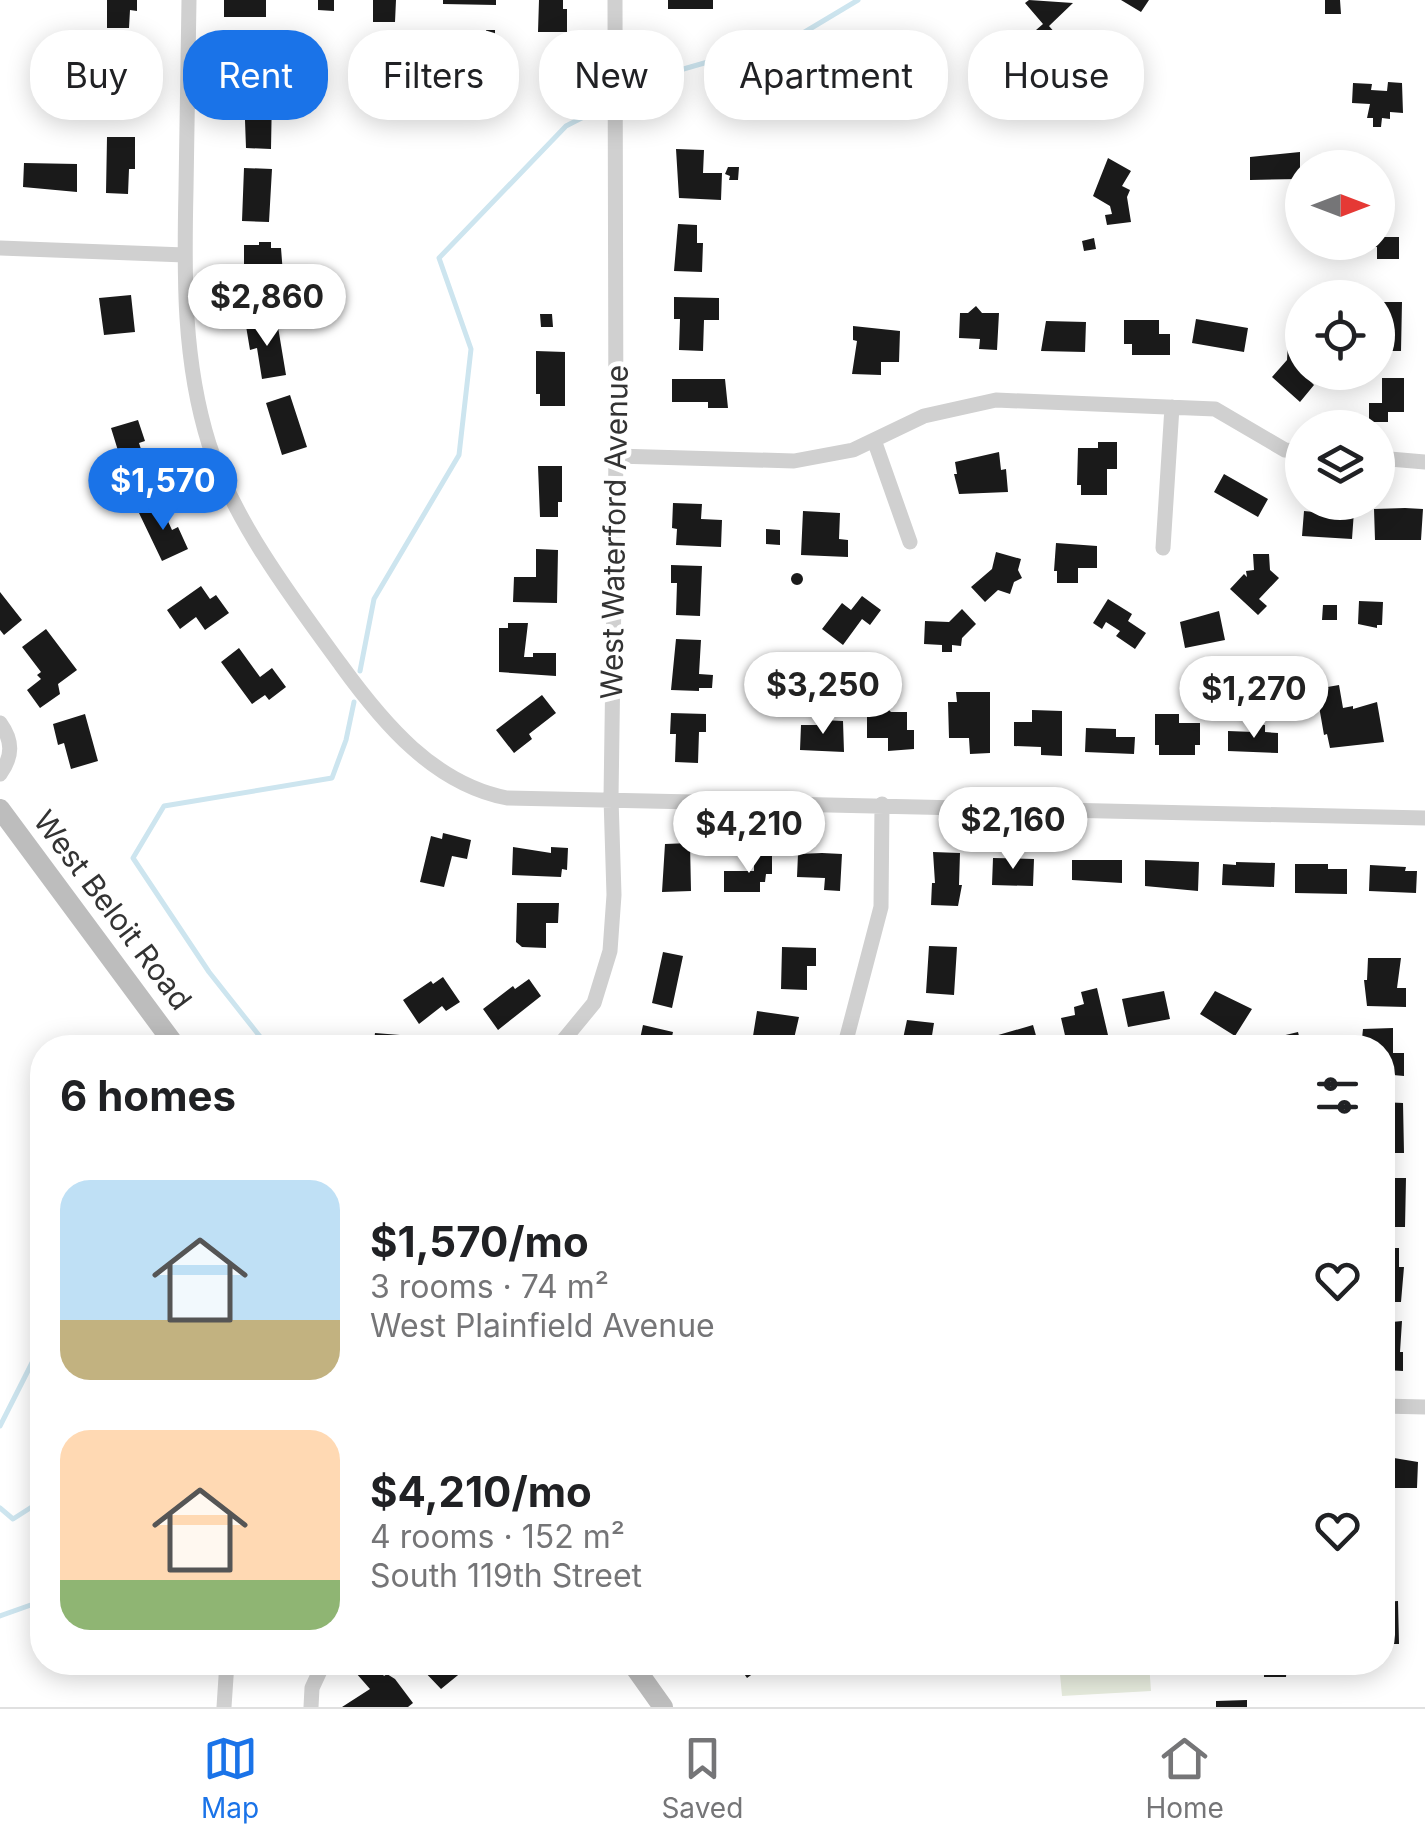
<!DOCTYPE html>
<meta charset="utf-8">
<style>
:root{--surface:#fff;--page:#f6f6f6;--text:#202124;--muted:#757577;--line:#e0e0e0;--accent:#1a73e8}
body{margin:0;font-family:Inter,sans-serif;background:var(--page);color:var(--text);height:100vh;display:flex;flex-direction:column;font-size:38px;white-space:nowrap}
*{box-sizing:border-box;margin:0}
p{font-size:32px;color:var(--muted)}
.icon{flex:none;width:55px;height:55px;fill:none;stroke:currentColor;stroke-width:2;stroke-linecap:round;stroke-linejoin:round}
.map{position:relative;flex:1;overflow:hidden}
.side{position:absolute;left:30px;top:1035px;width:1365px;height:640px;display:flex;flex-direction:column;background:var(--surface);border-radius:40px;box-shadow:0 5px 25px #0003}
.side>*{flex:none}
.banner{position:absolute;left:30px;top:30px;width:1365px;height:90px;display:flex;gap:20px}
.needle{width:65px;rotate:90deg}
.controls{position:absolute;left:1285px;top:150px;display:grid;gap:20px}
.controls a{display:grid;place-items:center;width:110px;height:110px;border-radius:50%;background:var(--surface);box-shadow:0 5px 25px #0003;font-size:50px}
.price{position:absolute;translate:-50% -85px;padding:0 22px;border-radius:35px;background:#fff;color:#222;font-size:32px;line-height:65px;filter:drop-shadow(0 2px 5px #0008)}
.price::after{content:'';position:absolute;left:50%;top:60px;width:30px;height:22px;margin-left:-15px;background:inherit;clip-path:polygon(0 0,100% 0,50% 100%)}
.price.selected{background:var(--accent);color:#fff}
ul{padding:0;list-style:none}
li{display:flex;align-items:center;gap:30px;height:250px;padding:0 30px}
li span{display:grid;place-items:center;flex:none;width:280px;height:200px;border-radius:30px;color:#555}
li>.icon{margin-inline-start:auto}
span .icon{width:120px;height:120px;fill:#fffc;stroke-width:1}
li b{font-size:42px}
h2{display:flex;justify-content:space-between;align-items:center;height:120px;padding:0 30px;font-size:42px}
.pill{padding:0 35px;border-radius:40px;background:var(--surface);box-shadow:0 5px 25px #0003;font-size:35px;line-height:90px}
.pill.selected{background:var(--accent);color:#fff}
.dock{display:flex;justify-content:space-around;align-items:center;height:140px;border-top:2px solid var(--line);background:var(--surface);font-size:28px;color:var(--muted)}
.dock a{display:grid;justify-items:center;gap:5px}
.dock .selected{color:var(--accent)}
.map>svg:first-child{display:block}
</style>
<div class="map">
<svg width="1425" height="1707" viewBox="0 0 1425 1707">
<rect width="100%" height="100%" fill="#fff"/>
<path fill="#e7ecde" d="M1059,1663h90l2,28 -89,5z"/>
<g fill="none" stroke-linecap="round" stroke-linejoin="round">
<path stroke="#cde5ef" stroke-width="5" d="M628,94l38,-20 132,-38 60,-36
M360,671l14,-72 85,-144 12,-106 -32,-91 127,-132 37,-19
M269,1048l-60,-76 -76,-114 31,-52 168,-28 14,-38 8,-38
M0,1426l42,-83
M0,1508l13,11 25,-16 4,2
M0,1616l42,-15"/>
</g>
<path fill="#1a1a1a" d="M107,0h30v11l-7,-1 -1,18h-22z
M224,0h42v17h-42z
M318,0h16v11l-16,-1z
M373,0h23l-1,22h-22z
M443,0h53v5l-53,-1z
M539,0h24v9h4v23h-29z
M668,0h45v9h-45z
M1029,0l44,3 -24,23 14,16 -23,20 -13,-15 6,-6 -4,-5 14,-12 -18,-21z
M1121,0h28l-8,12z
M1325,0h15l1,14h-16z
M486,30h9v10h-9z
M1388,82l14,1 1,30 -13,-1v7l-8,-1 -1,9h-8v-9h-6l3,-14 -18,-1 1,-20 19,1 -1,6 16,1z
M101,87h12v14h-12z
M244,93l28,1 -1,55 -25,-1z
M107,137h28v32h-6l-1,25 -22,-1z
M676,149l28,1 -1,23h19l-1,27 -42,-2z
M1300,152v27l-50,1v-23z
M1108,158l23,13 -9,15 8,4 -3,7 4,25 -24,3 -2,-10 7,-1 -2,-8 -17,-10z
M24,163l53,1v28l-54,-5z
M728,167h11l-1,13h-9l1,-4 -5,-2z
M244,168l28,1 -3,53 -27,-1z
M678,224l19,1v18h6l-1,29 -28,-1z
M1378,237h21v22h-22v-12h-22l1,-5h22z
M1094,238l2,11 -12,2 -2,-10z
M259,242h12v6h10l3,39h-35v-8h-5v-34h15z
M131,295l4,37 -31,3 -5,-37z
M674,297l45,1v22h-15l-1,31 -24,-1 1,-31h-6z
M1378,302h24l-1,49h-23z
M976,306l6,7h17l-2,37 -18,-1 1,-10 -21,-1 1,-25h8z
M540,314h12l1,13h-12z
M1196,319l52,9 -4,24 -52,-9z
M1124,320h35v14h11v21h-38v-11h-8z
M277,321l9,54 -24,4 -5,-31 -7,2 -4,-24z
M1046,321l40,1 -1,30 -44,-1z
M853,326l47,5 -1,31h-18v13l-29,-1 5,-33 -4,-1z
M1288,342l14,1v29l13,3 -5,6 4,4 -14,17 -28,-25 15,-17z
M536,351l29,1v54h-25v-12h-4z
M1382,378h22v34h-16v10h-19v-19h13z
M672,379h53l3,29h-20v-6h-36z
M290,395l17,52 -25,8 -16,-52z
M138,420l7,21 -6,2 11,33 -22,7 -17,-55z
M1098,442h19v27h-10v26h-26v-10h-4l1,-37h20z
M999,452l2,18 5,-1 2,23 -49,2 -5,-20h3l-2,-12z
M538,466h24v36h-4v15h-18z
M1224,474l44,25 -10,18 -44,-25z
M673,503l29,1 -1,15 21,1 -1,27 -45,-2 1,-16 -5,-1z
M160,504l12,26 6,-3 10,22 -26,12 -23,-48z
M1405,508l18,1 -2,31h-46l-1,-31z
M1334,509l20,2 -2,28 -50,-3 2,-25 30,3z
M803,511l37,2 -1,26 9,1v17l-47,-2z
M766,529l14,1v15l-14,-1z
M1056,543l41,3v22h-19v15h-21v-12h-3z
M536,549l22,1 -1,53 -44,-1 1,-25h22z
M996,552l25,7 -3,11 4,8 -8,4 -4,12 -12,-4 -13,12 -14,-15 21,-18z
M1253,554h16l1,16 9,8 -20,21 8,7 -9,9 -28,-26 14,-15 3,3 -1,-6 8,-1z
M671,565l31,1 -2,50 -24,-1 1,-32h-6z
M791 579a6 6 0 1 1 12 0a6 6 0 1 1-12 0Z
M201,586l9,13 6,-4 13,18 -24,17 -9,-13 -16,12 -13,-19z
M0,592l22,28 -18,15 -4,-5z
M862,596l19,14 -11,15 -8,-6 -19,26 -21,-16 20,-26 9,7z
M1108,599l24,15 -4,7 18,12 -11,16 -19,-13 4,-5 -14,-9 -4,7 -9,-6z
M1359,601l24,1 -1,23h-5v3l-19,-4z
M1323,605h14v15h-15z
M962,609l14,15 -14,14 -1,8 -9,-1v7h-10v-7l-18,-1 1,-23 24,1z
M1219,611l6,29 -40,8 -5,-26z
M508,623h20l-4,34h9v-4h23v23l-57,-4v-44h9z
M46,629l31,41 -19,14 2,10 -20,14 -13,-18 14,-11 -4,-4 4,-3 -19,-25z
M676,639l25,1 -2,34 14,1 -1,13h-13v3l-28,-1z
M239,648l21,29 12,-9 14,19 -17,13 -4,-5 -13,9 -31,-42z
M1339,685l4,23 10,-2v3l24,-7 7,40 -54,6 -3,-14 -3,1 -8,-46z
M956,692h34v61l-20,1 -1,-16h-20l-1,-36h9z
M542,695l14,18 -27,21 3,5 -18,14 -18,-23z
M884,705l7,7h16v18h7v19l-26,2v-13h-21v-26h10z
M1032,710l30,1v45l-21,-1v-8l-27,-1v-24h18z
M671,713l35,1v18h-7l-1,31 -23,-1 1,-28h-6z
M85,714l13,47 -27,8 -7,-26 -6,2 -5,-21z
M1155,714h24v9h21v22h-5v10h-36v-10h-4z
M822,720l21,1 1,31 -44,-2 1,-25h21z
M1255,724l10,1v7l13,1v20l-50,-2v-20l26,1z
M1086,728l30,1v8h19l-1,17 -49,-2z
M443,833l28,7 -4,19 -15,-3 -8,31 -24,-5 11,-46 11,3z
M690,843l1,48 -29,1 3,-48z
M513,847l38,6v-6l17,1 -1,22 -5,-1 -1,8 -49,-2z
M933,852l27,1 -1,32h3l-4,21 -27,-1 1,-22h3z
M754,853h18v21h-6l-1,8h-5v10h-36v-21h30z
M822,853l20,1 -2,37 -16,-1 1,-12 -28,-1 1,-23z
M993,858l41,1 -1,27 -41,-1z
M1072,860h50v23l-50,-3z
M1145,860l54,2 -1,29 -53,-5z
M1236,862l39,1 -1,24 -52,-2 1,-21 13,1z
M1295,864h33v5h19v25l-52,-1z
M1370,865l36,2 -1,4h12l-1,22 -47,-2z
M517,903h42l-1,20h-12v25l-24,-1 -6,-5z
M929,946l28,1 -3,48 -28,-2z
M782,947l34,1v18h-9v24l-26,-1z
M663,952l20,4 -11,52 -20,-5z
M1368,958h33l-4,30h9v19l-39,-1 -3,-26h3z
M443,977l17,25 -14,9 -4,-5 -23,18 -16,-24 28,-19 2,3z
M529,979l12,17 -43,34 -15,-21 30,-23 2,3z
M1097,988l11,47 -41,9 -6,-26 14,-3 -1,-8 10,-3 -3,-12z
M1164,991l6,28 -42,8 -6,-28z
M1215,991l37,18 -17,27 -35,-22z
M757,1011l42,6 -6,26 -11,-2 -4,7h-33l2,-13 6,1z
M907,1020l27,3 -4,25h-29z
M643,1025l30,7 -3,14 -32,2z
M1033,1025l6,21 -57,2 8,-4 -2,-6z
M1393,1028v25h11v23l-22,-2v-26h-21l2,-19z
M1298,1032l4,16h-48l-1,-5z
M375,1033l25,2 -1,13h-26z
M1382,1102l21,1 1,50h-22z
M1384,1178h22l-1,49h-23z
M1382,1248h17v19h5l-3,35h-19z
M1402,1321l-2,31h3v19l-17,-1v-5h-4v-42z
M1382,1456l36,6 -1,26h-35z
M1398,1601l1,43h-17v-42z
M368,1662h5l11,14 3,-2 8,5 18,24 -5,4h-66l28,-18 -14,-16z
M420,1662h54l-33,27 -20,-21z
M736,1662h33l-22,16z
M1264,1662l23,1 -1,14h-22z
M1247,1700v7h-31v-6z"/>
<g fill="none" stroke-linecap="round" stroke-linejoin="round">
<path stroke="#d0d0d0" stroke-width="15" d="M189,0c-1,63 -2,126 -3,189 -2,87 -3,172 23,255 24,76 85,157 132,221 42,58 93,119 166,133l918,20
M0,248l185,7
M874,440l36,102
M616,456l178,5 59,-11 71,-34 72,-16 219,9 70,41 17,2
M1378,458l47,4
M1163,548l9,-141
M0,723c13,18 13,33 0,51
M557,1048l37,-45 16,-52 4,-56 -3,-97 5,-342 -1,-456
M844,1048l37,-141 1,-103
M1382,1406l43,1
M224,1707l3,-45
M311,1707l1,-19 12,-26"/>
<path stroke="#bdbdbd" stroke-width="20" d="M0,809l177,239
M631,1662l32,45"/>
</g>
<g text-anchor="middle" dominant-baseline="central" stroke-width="10" stroke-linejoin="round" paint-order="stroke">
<g font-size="30" fill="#333" stroke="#fff">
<text transform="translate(614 532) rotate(-89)">West Waterford Avenue</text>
<text transform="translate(113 910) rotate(53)">West Beloit Road</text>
</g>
</g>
</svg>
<div class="controls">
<a><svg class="needle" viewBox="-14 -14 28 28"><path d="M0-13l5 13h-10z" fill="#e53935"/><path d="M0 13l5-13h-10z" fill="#757577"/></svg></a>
<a><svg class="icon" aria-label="locate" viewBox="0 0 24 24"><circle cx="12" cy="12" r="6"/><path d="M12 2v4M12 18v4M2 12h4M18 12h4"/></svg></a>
<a><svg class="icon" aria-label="layers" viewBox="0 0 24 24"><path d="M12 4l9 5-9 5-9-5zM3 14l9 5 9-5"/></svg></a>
</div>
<b class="price" style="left:267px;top:349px">$2,860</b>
<b class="price selected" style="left:163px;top:533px">$1,570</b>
<b class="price" style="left:823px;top:737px">$3,250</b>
<b class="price" style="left:1254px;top:741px">$1,270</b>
<b class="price" style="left:1013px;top:872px">$2,160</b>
<b class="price" style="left:749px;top:876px">$4,210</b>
<div class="banner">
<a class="pill">Buy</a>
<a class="pill selected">Rent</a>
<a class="pill">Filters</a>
<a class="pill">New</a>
<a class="pill">Apartment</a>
<a class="pill">House</a>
</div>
<section class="side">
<h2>6 homes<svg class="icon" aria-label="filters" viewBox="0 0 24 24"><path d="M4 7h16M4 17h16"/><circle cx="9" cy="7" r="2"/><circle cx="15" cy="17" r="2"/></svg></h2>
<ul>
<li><span style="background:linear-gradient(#bfe0f5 70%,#c2b280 0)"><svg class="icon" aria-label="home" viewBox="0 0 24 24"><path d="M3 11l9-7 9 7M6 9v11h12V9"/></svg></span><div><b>$1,570/mo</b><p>3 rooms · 74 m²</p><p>West Plainfield Avenue</p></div><svg class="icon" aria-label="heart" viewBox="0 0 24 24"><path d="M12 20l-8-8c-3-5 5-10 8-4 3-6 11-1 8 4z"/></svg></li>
<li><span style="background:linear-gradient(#ffd9b3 75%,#8fb573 0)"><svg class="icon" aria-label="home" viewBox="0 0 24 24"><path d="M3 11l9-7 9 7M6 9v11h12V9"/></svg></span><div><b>$4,210/mo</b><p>4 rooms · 152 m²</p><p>South 119th Street</p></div><svg class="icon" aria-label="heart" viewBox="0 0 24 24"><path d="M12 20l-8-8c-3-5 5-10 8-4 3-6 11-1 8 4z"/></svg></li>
</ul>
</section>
</div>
<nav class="dock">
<a class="selected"><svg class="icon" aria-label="map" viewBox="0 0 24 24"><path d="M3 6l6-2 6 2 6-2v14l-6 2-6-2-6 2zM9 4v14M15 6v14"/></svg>Map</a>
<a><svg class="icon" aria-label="saved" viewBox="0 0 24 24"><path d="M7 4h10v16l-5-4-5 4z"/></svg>Saved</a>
<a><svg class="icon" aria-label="home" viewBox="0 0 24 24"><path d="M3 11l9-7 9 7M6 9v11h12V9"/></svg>Home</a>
</nav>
